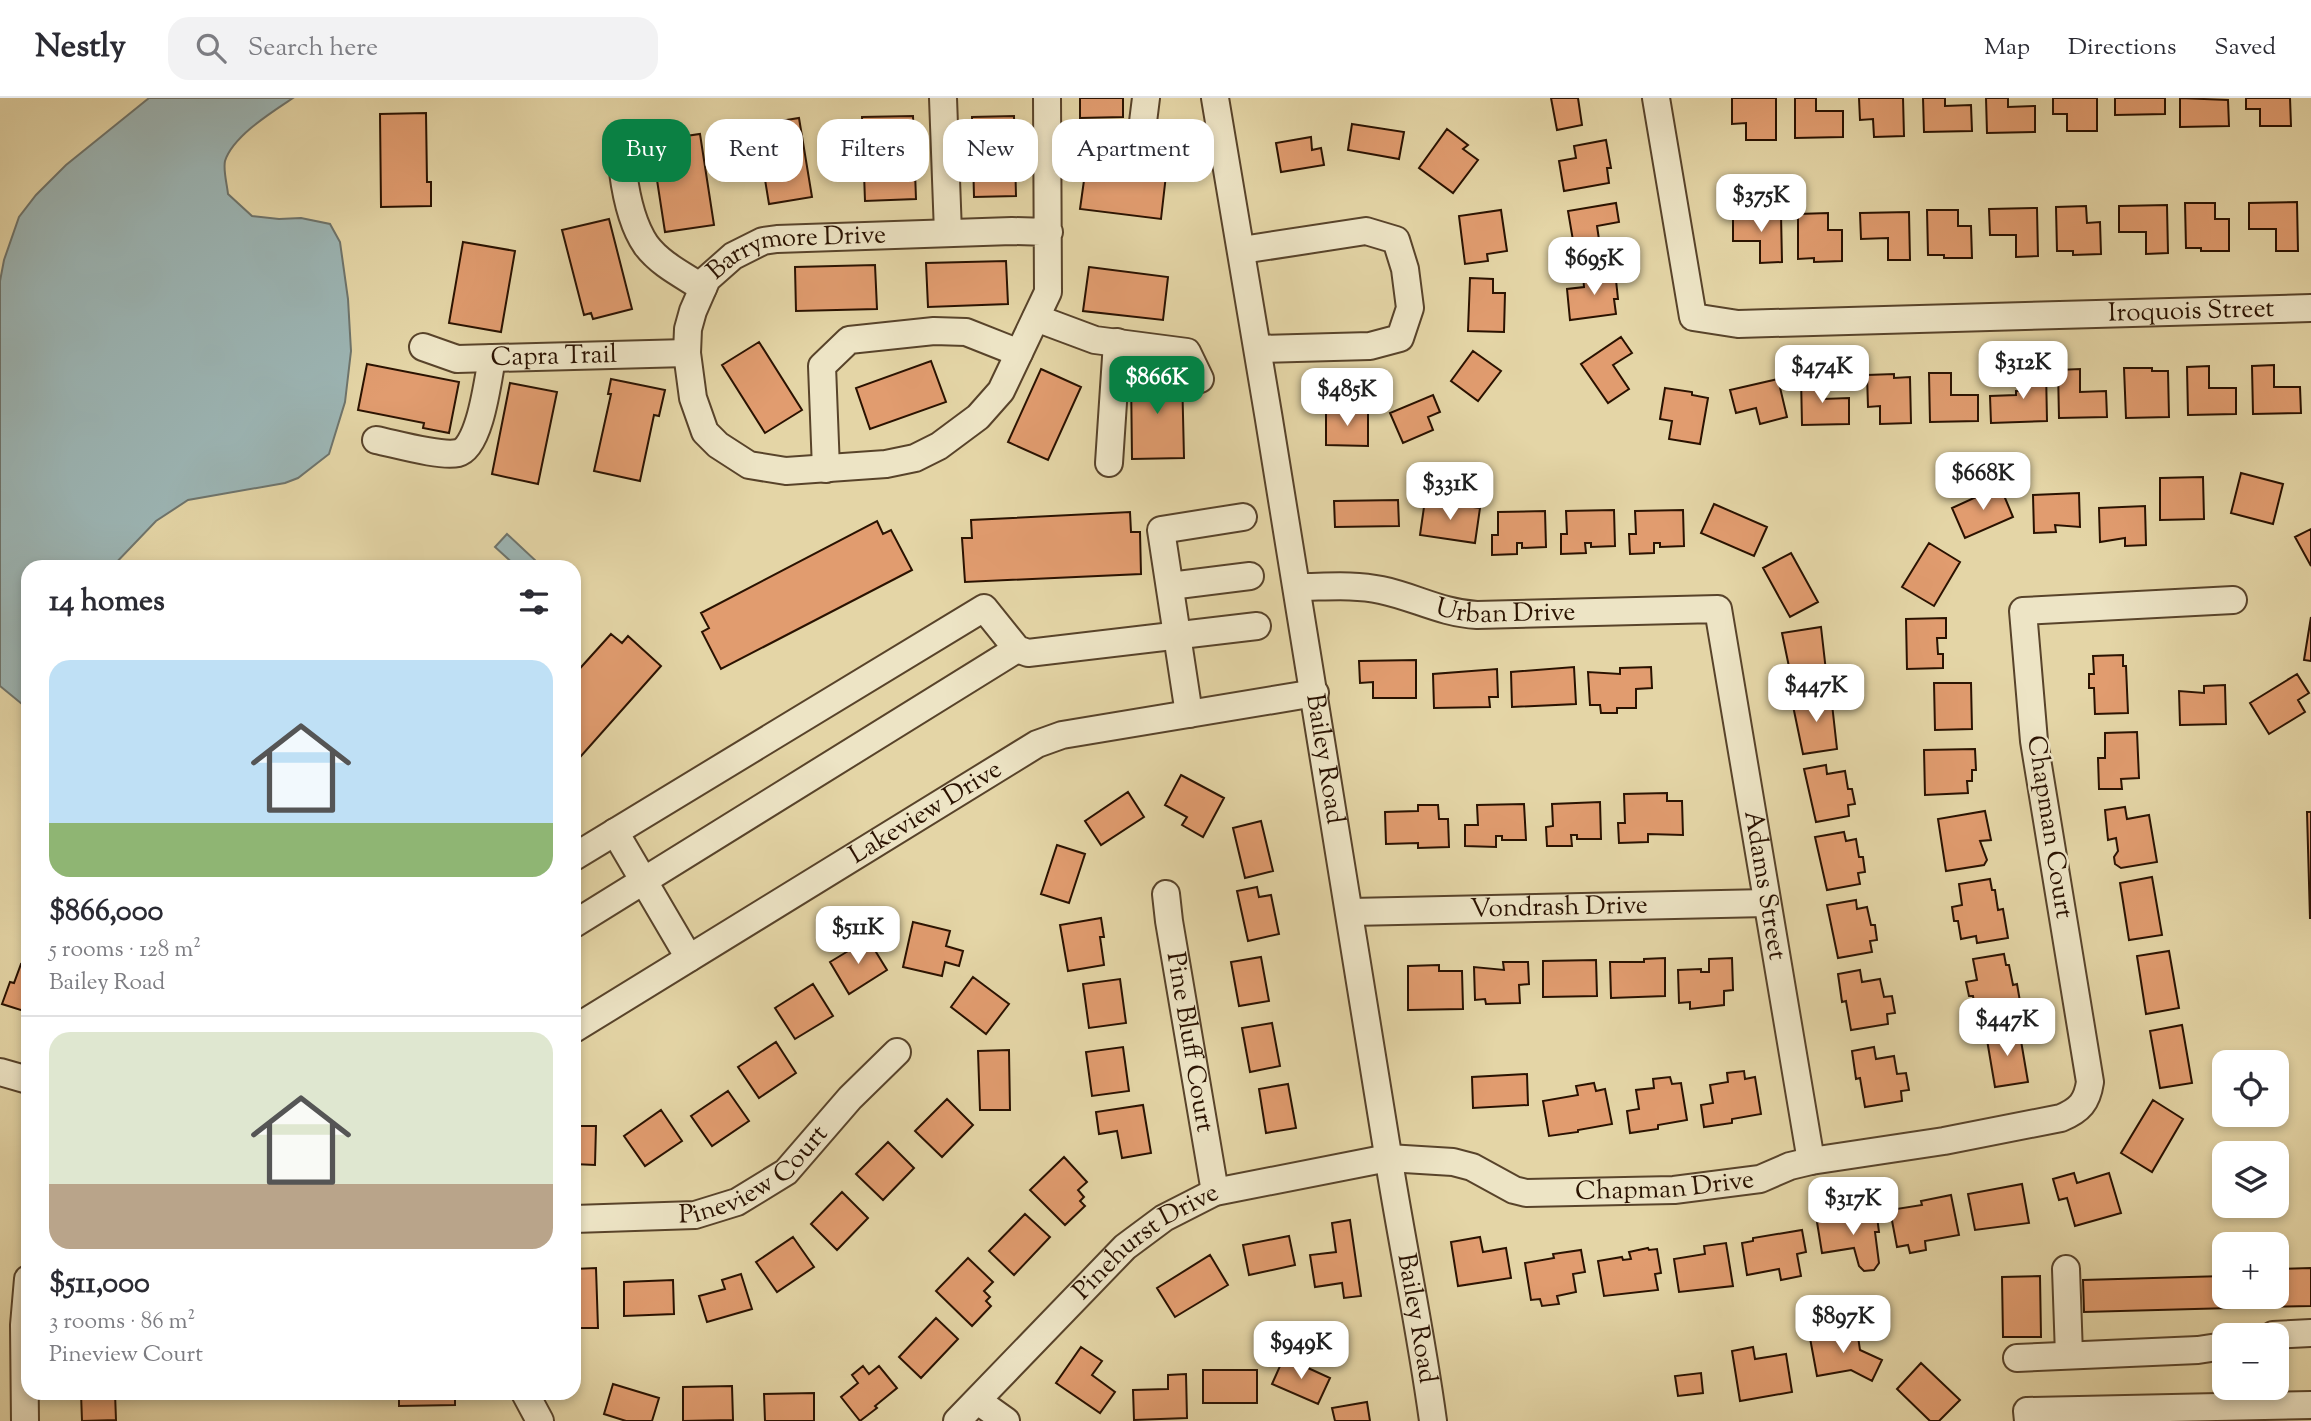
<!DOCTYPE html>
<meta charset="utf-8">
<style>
:root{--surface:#fff;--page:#f2f2f3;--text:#2b2b33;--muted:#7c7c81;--line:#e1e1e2;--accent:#0b8043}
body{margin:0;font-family:"Sorts Mill Goudy",serif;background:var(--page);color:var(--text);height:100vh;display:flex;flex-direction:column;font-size:26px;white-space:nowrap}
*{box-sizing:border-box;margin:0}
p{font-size:23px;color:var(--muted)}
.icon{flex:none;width:38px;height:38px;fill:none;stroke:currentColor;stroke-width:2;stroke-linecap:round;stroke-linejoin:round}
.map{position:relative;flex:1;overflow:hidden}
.details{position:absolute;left:21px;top:462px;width:560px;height:840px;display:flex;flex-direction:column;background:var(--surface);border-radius:21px;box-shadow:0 4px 10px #0003}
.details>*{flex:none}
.guide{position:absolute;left:602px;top:21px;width:665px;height:63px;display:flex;gap:14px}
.fabs{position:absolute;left:2212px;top:952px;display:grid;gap:14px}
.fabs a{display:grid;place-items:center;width:77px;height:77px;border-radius:14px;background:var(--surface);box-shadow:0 4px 10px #0003;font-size:35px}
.price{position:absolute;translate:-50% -60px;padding:0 16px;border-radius:14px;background:#fff;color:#222;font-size:23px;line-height:46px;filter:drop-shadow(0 2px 4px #0008)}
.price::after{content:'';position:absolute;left:50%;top:42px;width:21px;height:16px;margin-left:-10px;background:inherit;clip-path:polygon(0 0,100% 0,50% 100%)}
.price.active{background:var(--accent);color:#fff}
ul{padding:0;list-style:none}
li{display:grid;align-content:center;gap:14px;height:371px;padding:0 28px}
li+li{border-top:2px solid var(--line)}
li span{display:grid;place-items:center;height:217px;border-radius:21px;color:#555}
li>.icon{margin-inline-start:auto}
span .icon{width:126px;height:126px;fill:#fffc;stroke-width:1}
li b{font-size:30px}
h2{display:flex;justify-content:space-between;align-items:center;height:84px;padding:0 28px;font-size:30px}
.chip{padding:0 24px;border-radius:21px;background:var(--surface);box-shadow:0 4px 10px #0003;font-size:24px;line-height:63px}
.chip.active{background:var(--accent);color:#fff}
header{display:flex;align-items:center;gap:42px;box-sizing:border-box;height:98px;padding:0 35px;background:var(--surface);border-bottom:2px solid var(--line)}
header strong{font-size:33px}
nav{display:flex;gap:38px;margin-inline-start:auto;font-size:24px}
.search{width:490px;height:63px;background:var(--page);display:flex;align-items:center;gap:18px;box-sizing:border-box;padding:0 24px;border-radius:21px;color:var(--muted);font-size:26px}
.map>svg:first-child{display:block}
</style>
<header>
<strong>Nestly</strong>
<div class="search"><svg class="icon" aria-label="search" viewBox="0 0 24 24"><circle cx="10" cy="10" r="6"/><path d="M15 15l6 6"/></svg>Search here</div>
<nav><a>Map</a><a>Directions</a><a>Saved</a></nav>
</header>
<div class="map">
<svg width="2311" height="1323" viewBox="0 0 2311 1323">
<rect width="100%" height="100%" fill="#e4d5a6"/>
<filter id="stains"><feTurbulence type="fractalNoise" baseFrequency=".00286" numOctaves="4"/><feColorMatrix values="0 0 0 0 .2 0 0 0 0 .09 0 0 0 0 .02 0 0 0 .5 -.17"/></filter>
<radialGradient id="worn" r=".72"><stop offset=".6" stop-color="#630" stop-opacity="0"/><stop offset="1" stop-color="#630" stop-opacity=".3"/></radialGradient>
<path fill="#9cb5b4" stroke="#6e746c" stroke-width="2" d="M149,0h144c-21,14 -60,38 -68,63 -2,9 2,23 3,33l24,22 27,3 22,-1 29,6 10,18 8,57 3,52 -6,51 -16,52 -31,24 -13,5 -97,17 -32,21 -44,46h-84v142l-28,-23v-405l4,-21 15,-43 17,-22 30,-30z
M507,436l29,27 -5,6h-14l-22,-20z"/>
<path fill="#e19c6f" stroke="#2a1201" stroke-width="2" d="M1080,0h43v19l-43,1z
M1551,0h27l4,27 -25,5z
M1732,0h44v42h-30v-17l-14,1z
M1795,0h21v13h27v26l-48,1z
M1859,0h44l1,38 -30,1 -1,-18 -13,1z
M1923,0h22v8l26,-1 1,26 -48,1z
M1986,0h22v9l27,-1v26l-48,1z
M2053,0h44v33h-30v-17h-14z
M2115,0h50v16l-50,1z
M2180,0l48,2 1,26 -49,1z
M2246,0h44l1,28h-31v-17h-14z
M426,15l1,69h4v24l-50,1 -1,-93z
M913,18l3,83 -51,2 -3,-84z
M1014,18l2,80 -42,1 -2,-80z
M799,20l13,79 -43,7 -13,-79z
M1352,26l52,8 -5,27 -51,-9z
M1447,31l21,16 -5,4 15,11 -25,33 -34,-25z
M700,36l14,91 -49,7 -14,-91z
M1311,39l1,13 9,-2 3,17 -43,7 -5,-29z
M1606,42l5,28h-4l2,15 -45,8 -5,-30 17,-3 -2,-12z
M1086,68l80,9 -5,44 -81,-10z
M2297,104l1,49h-22v-22h-27v-26z
M1616,105l3,19 -22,4 4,27 -25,5 -8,-47z
M2185,105h30v16h14v32h-28v-3h-15z
M2167,107l1,48 -22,1v-22h-27v-26z
M2086,108l1,17 13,-1 1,32 -28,1v-4h-16l-1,-44z
M2037,110l1,48 -22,1v-22h-26l-1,-26z
M1501,112l6,41 -20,3 1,7 -23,3 -6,-48z
M1927,112h31v16h13l1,32h-28v-3h-16z
M1909,114l1,48h-22v-22l-27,1 -1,-26z
M1828,115v17h14v31l-28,1v-4l-16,1v-45z
M1781,116l1,48 -22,1v-22h-27v-26z
M609,121l23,90 -39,10 -2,-6 -7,2 -22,-85z
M463,144l52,9 -14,81 -52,-9z
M1006,163l2,43 -80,3 -2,-44z
M875,167l2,44 -81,2 -1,-44z
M1089,169l79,10 -5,43 -80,-9z
M1615,173l3,28h-4l2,15 -46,6 -3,-31 17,-2 -1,-12z
M1470,180l23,1v14h12l-1,39 -36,-1z
M1621,239l11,16 -19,12 16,24 -21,14 -27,-39z
M759,244l43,68 -37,23 -43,-68z
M1473,253l28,20 -23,30 -27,-20z
M931,263l15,41 -76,27 -14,-41z
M367,266l92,18 -10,51 -26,-5 1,-5 -66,-13z
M2274,267v22h26l1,26 -48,1 -1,-48z
M2209,268v22h27v26l-48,1 -1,-48z
M2124,270h28v3h16l1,46 -43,1z
M1041,271l40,18 -33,73 -40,-18z
M2080,271v23l26,-1 1,26 -48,1 -1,-48z
M2020,272h26l1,51 -56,2 -1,-27 26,-1v-4h4z
M1182,275l2,85 -52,1 -1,-85z
M1929,275h22v22h27v26l-48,1z
M1894,276v4l16,-1 1,46 -31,1v-18l-12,1 -1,-32z
M1801,279h21l1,22 26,-1v26l-47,1z
M611,281l54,11 -6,26 -5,-1 -14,66 -46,-10 17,-77h-3z
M1778,281l9,38 -27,7 -4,-16 -20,5 -6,-23z
M510,285l47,9 -19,92 -46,-10z
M1665,290l27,4v3l16,3 -8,46 -31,-5 3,-18 -12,-2z
M1433,297l7,17 -12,5 5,13 -30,13 -13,-30z
M1326,311l42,1v36l-42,-1z
M2241,375l42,11 -10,40 -42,-11z
M2203,379l1,42 -44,1v-42z
M2000,388l13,31 -48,21 -13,-30z
M2079,395l1,34 -25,-2 1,7 -22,1 -1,-38z
M1398,402l1,26 -64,1 -1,-26z
M1425,402l55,8 -5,35 -55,-8z
M1714,406l53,23 -13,29 -53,-23z
M2145,408l1,39 -21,1v-8l-25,4 -1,-34z
M1614,412l1,36 -24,1v-4h-6l1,10 -25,1v-20h6l-1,-23z
M1683,412l1,36 -24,1v-4h-6v10l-24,1 -1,-20h7l-1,-23z
M1545,413l1,36 -24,1v-5h-5v11l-25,1v-20h6v-23z
M1130,414l1,20h9l1,42 -176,8 -3,-44h10l-1,-18z
M877,423l6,13 8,-4 21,40 -191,99 -19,-37 7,-4 -8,-15z
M2311,431v37l-16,-29z
M1929,445l31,19 -26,44 -32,-19z
M1791,455l27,49 -28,15 -27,-49z
M2311,519v44l-7,-1z
M1946,520v20h-9l1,16h5v14l-36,1 -1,-50z
M1821,529l6,53 -34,6 -11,-53z
M611,536l11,9 6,-7 33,30 -87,98v-89z
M2123,557v11h3l2,47 -33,1 -1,-26h-5v-14h5l-1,-18z
M1416,562v38h-43v-16l-13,1 -1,-22z
M1574,569l2,37 -64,3 -1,-35z
M1651,569l1,21 -16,1v19h-19v5h-16l-1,-8h-10l-2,-33 32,2v-6z
M1497,571l1,28h-9l1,10 -56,1 -1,-34z
M2297,576l12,19 -11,7 7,12 -36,22 -19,-31z
M1934,585h37l1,46 -37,1z
M2225,587l1,39 -46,1 -1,-34 25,2v-7z
M1831,597l6,54 -34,5 -11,-53z
M2137,634l2,46 -18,1 1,10h-23l-1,-31h7v-25z
M1975,651l1,21h-4v11h-5l1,12 -43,2 -1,-45z
M1826,667l1,9 18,-3 3,18h4l3,15 -7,1 1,11 -33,6 -12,-53z
M1181,677l43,23 -21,39 -21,-12 5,-8 -22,-12z
M1128,694l16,25 -43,28 -16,-24z
M1667,695v8h15l1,34 -35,-1v8l-29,1 -1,-20h7l-1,-29z
M1600,704l1,37h-24v-4h-6l1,11h-25l-1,-19 7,-1 -1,-22z
M1524,706l2,36h-24v-4h-6v11l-31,-1v-21h13l-1,-20z
M1418,707h20l1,14h9l1,28 -31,1v-5l-32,1 -1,-32 33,-1z
M2125,709l2,12 22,-4 8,47 -36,6 -6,-4 -1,-7 4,-6 -2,-13 -8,2 -3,-30z
M1985,713l6,29 -11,1 7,19 -3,5 -38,6 -8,-52z
M2307,714h4v106h-1z
M1261,723l12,50 -28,7 -12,-50z
M1844,734l2,9 10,-2 3,18h4l2,15 -7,1 2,11 -33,6 -12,-53z
M1057,747l28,9 -16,49 -28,-9z
M2152,779l10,58 -33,5 -9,-57z
M1990,781l2,11h3l3,20 5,-1 5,29 -31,5 -1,-7 -15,3 -3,-18h-4l-2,-14 10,-2 -3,-21z
M1257,789l2,10 12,-2 8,39 -31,7 -11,-50z
M1856,802l1,9 10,-2 4,18h4l2,15 -7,1 2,11 -34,6 -11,-53z
M1101,820l3,19h-4l4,28 -36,6 -8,-46z
M913,824l37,9 -4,15 17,5 -4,15 -14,-4 -3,14 -39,-9z
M868,841l19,31 -38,24 -19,-32z
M2169,853l10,57 -33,6 -9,-58z
M2004,856l2,11h3l4,20 4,-1 5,29 -31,5 -1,-7 -14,3 -3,-18h-4l-3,-14 11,-2 -4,-21z
M1261,859l8,44 -30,5 -8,-44z
M1665,860v38l-54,2 -1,-36h34v-3z
M1732,860l1,32 -9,1v14l-34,4v-7l-11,1 -1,-33 23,-1v3h8v-13z
M1596,862l1,36 -54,1v-36z
M1503,864h25l1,22 -10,1 1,18 -34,1 -1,-5 -10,1 -1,-33 30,3z
M21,866l7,2 -1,46 -25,-8 8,-22 4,1z
M1439,867v6h23l1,38 -55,1v-44z
M1860,872l2,12 18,-3 4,18 8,-1 3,17 -8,1 1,10 -37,6 -5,-29 -4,1 -4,-28z
M973,879l36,27 -23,30 -35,-27z
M1120,881l6,44 -37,5 -6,-44z
M813,886l20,32 -38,23 -20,-31z
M1272,925l8,43 -30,6 -8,-44z
M2182,927l10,58 -32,5 -10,-57z
M2019,931l9,53 -33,5 -9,-53z
M776,944l20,31 -37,25 -21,-31z
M1123,949l6,44 -37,5 -6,-44z
M1874,949l2,12 18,-3 3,18 9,-1 3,17 -8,1 1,10 -37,6 -5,-29 -4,1 -4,-28z
M1009,952l1,60h-30l-2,-59z
M1744,973l1,8 10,-2 6,37 -29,5v4l-28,4 -3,-22 12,-2 -3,-18 18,-3 -1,-9z
M1527,976l1,31 -55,3 -1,-31z
M1670,979l2,7 9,-1 6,37 -29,5v4l-28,4 -3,-22 12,-2 -3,-19 18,-2 -1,-9z
M1594,985l2,8 9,-2 7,35 -34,6v2l-29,4 -6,-35 35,-6 -2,-9z
M1288,986l8,44 -30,5 -7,-44z
M728,993l21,30 -37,25 -21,-30z
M947,1001l26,26 -31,32 -27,-26z
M2153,1002l30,19 -31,53 -31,-19z
M1143,1007l8,48 -29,5 -5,-27 -18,3 -3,-22z
M661,1012l21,31 -37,25 -21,-30z
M574,1028h22l-1,39 -21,-1z
M888,1044l26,26 -31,32 -27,-26z
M1064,1059l23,25 -9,8 6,7 -4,4 5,5 -20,19 -35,-35z
M2074,1075l3,10 32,-10 12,40 -46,13 -8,-28 -8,2 -6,-21z
M2022,1086l7,39 -54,7 -7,-36z
M842,1094l26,26 -31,32 -26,-26z
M1951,1097l8,40 -34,6 1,9 -16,3 -2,-8 -11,2 -7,-37 32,-5 -1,-4z
M1876,1111l3,23h-4l4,31 -5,7 -10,1 -5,-5 -5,-18 -32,5 -5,-31 31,-5 -1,-4z
M1025,1116l25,23 -36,38 -25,-24z
M1350,1122l11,76 -17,2 -2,-15 -27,4 -5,-32 26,-3 -4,-29z
M1802,1132l4,22 -9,2 4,22 -20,4 -2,-11 -32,6 -5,-32 11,-2v-3z
M1289,1138l6,29 -46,10 -6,-30z
M793,1139l21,30 -37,25 -21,-30z
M1480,1139l3,15 23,-4 5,30 -53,8 -7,-44z
M1726,1145l7,43 -54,6 -5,-33 31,-5 -1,-8z
M1648,1150l1,2 8,-1 4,24 -6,1 3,16 -54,6 -6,-35 24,-4 1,3 8,-1 -2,-7z
M1581,1152l4,22 -12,2 3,18 -19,4 2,8 -17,2 -2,-7 -9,1 -6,-37 29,-5 -1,-4z
M1210,1157l18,30 -53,32 -18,-29z
M968,1160l25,24 -9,9 6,6 -4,4 5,5 -19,20 -36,-35z
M596,1170l2,60h-24v-59z
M2311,1170v38l-60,1v-10h26v-28z
M741,1176l11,35 -45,13 -8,-26 26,-7 -3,-9z
M2040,1178l1,61h-38l-1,-60z
M2224,1178v21h7v11l-147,4 -1,-32z
M673,1182l1,34 -50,2v-34z
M936,1220l22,21 -37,39 -22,-21z
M1857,1232l3,20 22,10 -10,21 -21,-11 -34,6 -7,-38z
M1081,1249l21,14 -10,14 23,17 -15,21 -44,-30z
M1753,1249l2,12 31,-5 6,38 -52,9 -8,-50z
M1284,1259l46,21 -12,26 -46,-20z
M1921,1265l39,37 -21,21h-9l-33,-32z
M863,1268l6,8 10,-8 18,22 -22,18 2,2 -17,13 -19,-24 17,-14 -6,-8z
M1203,1272h54v33h-54z
M1701,1275l2,20 -25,3 -3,-20z
M1186,1276l1,44 -53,2 -1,-30 35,-1v-14z
M613,1286l46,14 -7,23h-26l-22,-7z
M732,1288l1,34 -50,1v-34z
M81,1295h34l1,27 -34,1z
M399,1295h56v12l-56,1z
M814,1295v28h-49l-1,-27z
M1367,1304l3,19h-35l-3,-13z"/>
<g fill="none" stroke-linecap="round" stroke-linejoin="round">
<defs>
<g id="minor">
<path d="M943,0l5,135"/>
<path id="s1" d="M1047,0l1,194 -47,99 -23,26 -39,29 -24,12 -29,6 -100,7 -37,-6 -31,-20 -13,-13 -12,-34 -6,-45 1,-24 5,-18 14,-32 26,-23 30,-15 14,-2 235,-8 37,1"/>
<path id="s2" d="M1215,0c60,352 117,705 173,1057 14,89 33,177 45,266"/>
<path id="s3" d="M1656,0l37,219 45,7 573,-16"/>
<path d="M1048,39l88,10 5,-9 5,-40"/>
<path d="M623,74c3,23 10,54 23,73 14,19 37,30 57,43"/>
<path d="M1242,152l124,-19 30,9 9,29 5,39 -10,30 -30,8 -112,3"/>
<path d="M1036,220l59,22 92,12 13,27"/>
<path id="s4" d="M423,249l34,12 230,-6"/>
<path d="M376,342c20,4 64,17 82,13 22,-5 30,-74 34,-95"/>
<path d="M1109,365l8,-121"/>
<path d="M826,371l-4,-103 27,-26 85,-9 32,1 53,21"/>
<path d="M1170,488l80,-10"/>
<path id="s5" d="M1297,489c28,0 57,-3 84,3 34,7 60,23 96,25l241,-6 93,552"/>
<path d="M1189,616l-28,-184 82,-13"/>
<path d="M615,734l74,126"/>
<path d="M574,759l410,-249 33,41 11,4 229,-27"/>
<path id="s6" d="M1166,796l3,27 46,271"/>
<path id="s7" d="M1351,814l416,-9"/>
<path d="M574,826l443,-275"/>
<path id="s8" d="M574,931l463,-285 25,-9 253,-42"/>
<path d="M0,974l28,8"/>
<path id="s9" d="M574,1121l121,-4 42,-13 49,-30 64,-74 47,-46"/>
<path d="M2066,1171l3,86"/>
<path d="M2273,1237l38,-2"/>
<path d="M2017,1260l181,-8 26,-4"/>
<path d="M525,1295l15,28"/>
<path d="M978,1303l28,20"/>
<path d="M25,1323l-1,-96 4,-46"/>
<path id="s10" d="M957,1323l168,-174 39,-29 51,-26 173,-34 65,4 19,5 42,23 12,3 148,-3 86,-11 30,-13 21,-5 133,-20 117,-23c19,-8 26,-16 29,-36l-56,-341 -11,-130 210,-11"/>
<path d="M2028,1323l-1,-10 284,-6"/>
</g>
</defs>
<use href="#minor" stroke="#58432a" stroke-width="30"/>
<use href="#minor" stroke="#ede4c5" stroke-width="26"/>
</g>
<g text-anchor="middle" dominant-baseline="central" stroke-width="5" stroke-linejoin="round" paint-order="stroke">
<g font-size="26" fill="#2a1201" stroke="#ede4c5">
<text stroke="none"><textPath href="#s1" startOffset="894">Barrymore Drive</textPath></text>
<text stroke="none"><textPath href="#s3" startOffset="721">Iroquois Street</textPath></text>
<text stroke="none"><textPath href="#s4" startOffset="133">Capra Trail</textPath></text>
<text stroke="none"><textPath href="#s5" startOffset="212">Urban Drive</textPath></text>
<text stroke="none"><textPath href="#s2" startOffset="670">Bailey Road</textPath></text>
<text stroke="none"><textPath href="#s8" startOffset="413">Lakeview Drive</textPath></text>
<text transform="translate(2049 729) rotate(81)">Chapman Court</text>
<text stroke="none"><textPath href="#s5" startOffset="705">Adams Street</textPath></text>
<text stroke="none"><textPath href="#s7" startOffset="208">Vondrash Drive</textPath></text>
<text stroke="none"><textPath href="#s6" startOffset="150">Pine Bluff Court</textPath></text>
<text stroke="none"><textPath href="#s9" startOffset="192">Pineview Court</textPath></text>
<text stroke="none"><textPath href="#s10" startOffset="808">Chapman Drive</textPath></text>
<text stroke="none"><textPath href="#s10" startOffset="262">Pinehurst Drive</textPath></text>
<text stroke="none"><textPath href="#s2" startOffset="1237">Bailey Road</textPath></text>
</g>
</g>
<rect width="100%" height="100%" filter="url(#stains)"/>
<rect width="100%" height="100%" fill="url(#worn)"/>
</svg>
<div class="fabs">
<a><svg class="icon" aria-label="locate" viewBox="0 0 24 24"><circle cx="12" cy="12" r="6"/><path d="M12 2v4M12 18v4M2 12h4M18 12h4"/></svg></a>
<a><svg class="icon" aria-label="layers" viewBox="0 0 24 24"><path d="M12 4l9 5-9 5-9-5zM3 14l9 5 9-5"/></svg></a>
<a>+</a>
<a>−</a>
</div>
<b class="price" style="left:1761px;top:136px">$375K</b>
<b class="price" style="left:1594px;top:199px">$695K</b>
<b class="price" style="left:2023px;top:303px">$312K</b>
<b class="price" style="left:1822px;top:307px">$474K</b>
<b class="price active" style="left:1157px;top:318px">$866K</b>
<b class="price" style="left:1347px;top:330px">$485K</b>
<b class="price" style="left:1983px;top:414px">$668K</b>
<b class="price" style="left:1450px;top:424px">$331K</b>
<b class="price" style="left:1816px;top:626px">$447K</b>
<b class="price" style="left:858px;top:868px">$511K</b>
<b class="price" style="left:2007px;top:960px">$447K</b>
<b class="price" style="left:1853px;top:1139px">$317K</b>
<b class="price" style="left:1843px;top:1257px">$897K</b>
<b class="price" style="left:1301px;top:1283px">$949K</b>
<div class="guide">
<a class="chip active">Buy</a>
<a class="chip">Rent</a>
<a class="chip">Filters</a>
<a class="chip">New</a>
<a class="chip">Apartment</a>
</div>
<section class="details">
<h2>14 homes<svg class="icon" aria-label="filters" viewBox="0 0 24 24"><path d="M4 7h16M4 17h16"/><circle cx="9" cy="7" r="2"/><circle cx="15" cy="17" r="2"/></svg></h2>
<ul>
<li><span style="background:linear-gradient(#bfe0f5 75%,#8fb573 0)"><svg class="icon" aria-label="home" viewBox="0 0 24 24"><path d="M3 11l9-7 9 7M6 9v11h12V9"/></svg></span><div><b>$866,000</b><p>5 rooms · 128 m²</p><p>Bailey Road</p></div></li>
<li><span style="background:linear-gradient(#dfe7d0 70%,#b9a48a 0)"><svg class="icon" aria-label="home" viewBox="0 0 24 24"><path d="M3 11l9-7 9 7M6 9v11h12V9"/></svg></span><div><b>$511,000</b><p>3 rooms · 86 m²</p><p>Pineview Court</p></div></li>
</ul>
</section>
</div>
